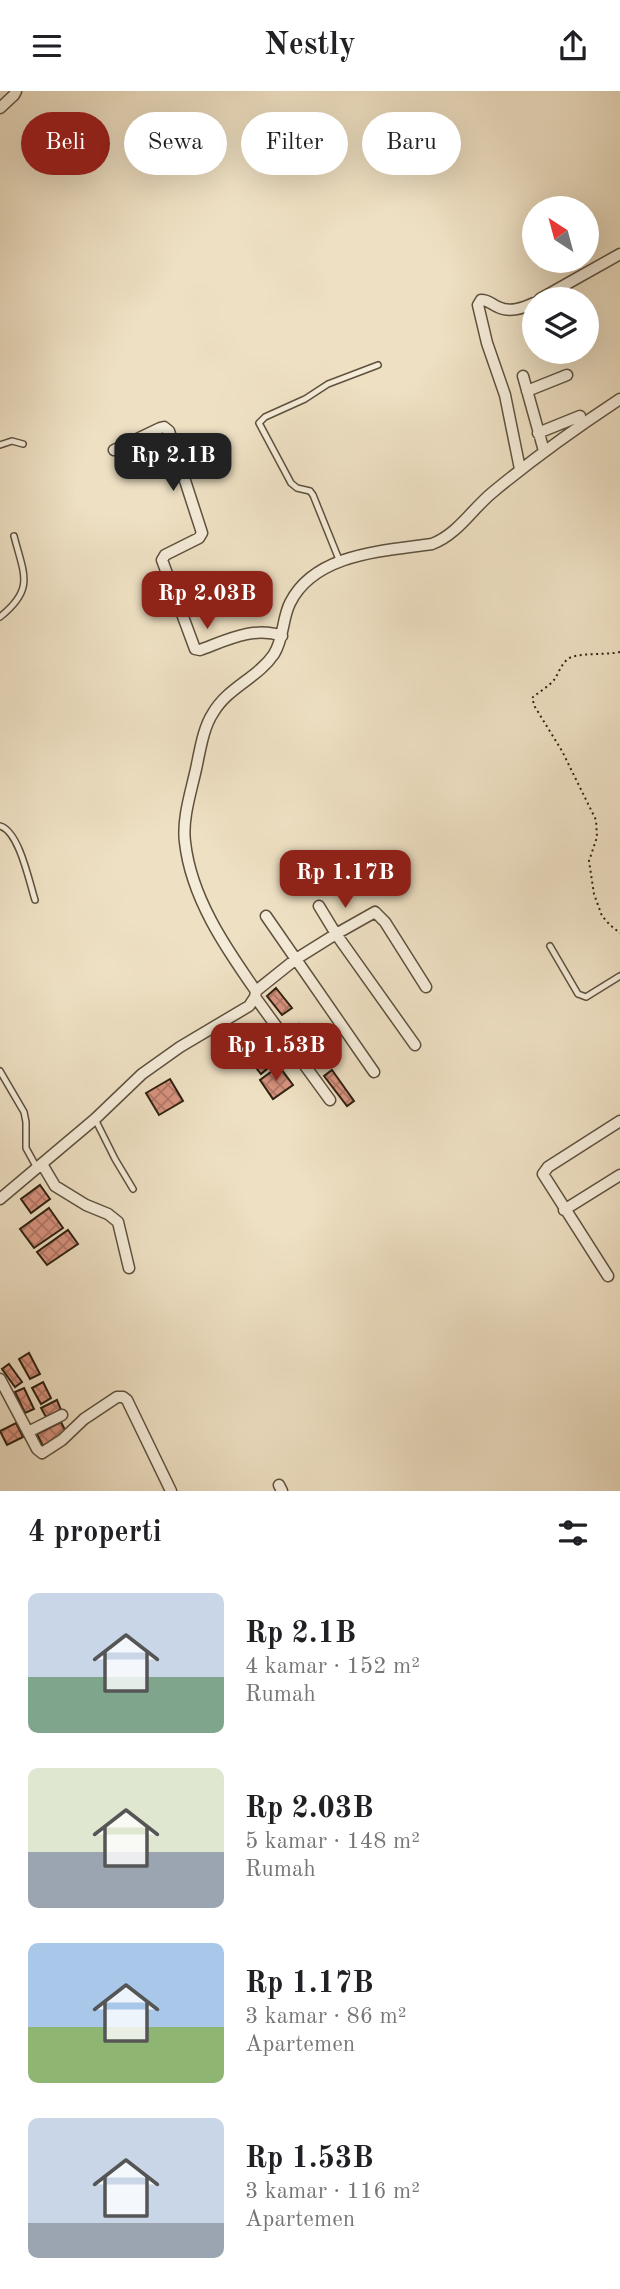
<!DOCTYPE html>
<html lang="id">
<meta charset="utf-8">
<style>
:root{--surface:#fff;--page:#f6f6f6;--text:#202124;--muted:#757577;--accent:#8f2418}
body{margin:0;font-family:"Old Standard TT",serif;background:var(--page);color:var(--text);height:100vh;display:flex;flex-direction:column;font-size:26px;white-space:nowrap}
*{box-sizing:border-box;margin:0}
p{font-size:23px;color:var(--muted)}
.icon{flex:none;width:38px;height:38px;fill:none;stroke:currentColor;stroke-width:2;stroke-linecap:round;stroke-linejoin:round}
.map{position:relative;height:1400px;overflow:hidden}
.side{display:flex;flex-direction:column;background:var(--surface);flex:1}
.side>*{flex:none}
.banner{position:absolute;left:21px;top:21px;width:579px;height:63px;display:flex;gap:14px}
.needle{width:46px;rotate:324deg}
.tools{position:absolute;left:522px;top:105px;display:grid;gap:14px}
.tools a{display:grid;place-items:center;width:77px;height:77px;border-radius:50%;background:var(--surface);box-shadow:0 7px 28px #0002;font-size:35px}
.price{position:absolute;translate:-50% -60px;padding:0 16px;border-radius:14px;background:var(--accent);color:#fff;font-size:23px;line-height:46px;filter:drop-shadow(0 2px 4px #0008)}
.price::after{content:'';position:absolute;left:50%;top:42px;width:21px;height:16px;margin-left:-10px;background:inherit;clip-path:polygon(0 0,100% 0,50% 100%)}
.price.on{background:#222;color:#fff}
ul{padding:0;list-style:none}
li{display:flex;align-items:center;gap:21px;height:175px;padding:0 28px}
li span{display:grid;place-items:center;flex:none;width:196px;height:140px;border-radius:10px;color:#555}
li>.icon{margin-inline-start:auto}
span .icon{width:84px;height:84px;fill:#fffc;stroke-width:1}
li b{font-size:30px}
h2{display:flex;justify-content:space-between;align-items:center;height:84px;padding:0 28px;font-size:30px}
.chip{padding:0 24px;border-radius:32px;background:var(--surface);box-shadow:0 7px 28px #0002;font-size:24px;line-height:63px}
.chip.on{background:var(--accent);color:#fff}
header{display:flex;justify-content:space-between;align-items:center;height:91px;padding:0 28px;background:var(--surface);font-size:32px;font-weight:700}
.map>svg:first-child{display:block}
</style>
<header><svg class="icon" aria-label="menu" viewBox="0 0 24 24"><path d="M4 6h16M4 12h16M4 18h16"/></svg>Nestly<svg class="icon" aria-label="share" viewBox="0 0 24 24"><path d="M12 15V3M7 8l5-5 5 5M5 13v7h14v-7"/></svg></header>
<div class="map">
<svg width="620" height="1400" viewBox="0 0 620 1400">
<defs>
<pattern id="building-cross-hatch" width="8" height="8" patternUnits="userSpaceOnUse" patternTransform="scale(1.75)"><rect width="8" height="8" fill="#d8937f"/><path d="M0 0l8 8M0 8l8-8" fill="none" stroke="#b07867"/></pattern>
</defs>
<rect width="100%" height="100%" fill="#eee0c3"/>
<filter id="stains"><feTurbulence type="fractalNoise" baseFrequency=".00286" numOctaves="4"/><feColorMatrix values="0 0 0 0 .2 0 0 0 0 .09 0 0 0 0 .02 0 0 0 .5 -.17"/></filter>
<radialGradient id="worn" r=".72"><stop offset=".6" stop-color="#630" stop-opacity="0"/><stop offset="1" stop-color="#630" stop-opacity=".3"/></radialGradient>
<path fill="url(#building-cross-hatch)" stroke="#2e2111" stroke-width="2" d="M276,897l16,20 -10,7 -15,-19z
M299,933l9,15 -10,6 -9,-14z
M262,957l12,15 -13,11 -12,-15z
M279,975l14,19 -20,14 -13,-19z
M332,979l22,31 -7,5 -23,-30z
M170,988l13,22 -24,14 -13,-22z
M40,1094l10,14 -19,14 -10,-14z
M49,1117l14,20 -29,20 -14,-19z
M68,1139l10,14 -31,21 -10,-13z
M29,1262l11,21 -10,5 -11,-20z
M9,1273l13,18 -7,5 -13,-18z
M43,1291l8,16 -10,6 -9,-16z
M24,1297l10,21 -9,4 -10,-21z
M57,1309l4,10 -15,7 -5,-9z
M61,1331l6,12 -24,12 -6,-12z
M16,1332l7,14 -16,8 -7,-14z"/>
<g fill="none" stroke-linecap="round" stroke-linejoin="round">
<defs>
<path id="lane" d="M0,354l12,-4 11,3
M340,471l-27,-67 -3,-4 -13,-3 -6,-5 -32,-60 6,-6 40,-18 23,-15 50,-19
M0,526c35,-28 24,-42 14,-81
M0,735c19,5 29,55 35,74
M550,855l28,48 8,3 34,-21
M0,980l24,41 2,10v26l11,20
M95,1028l20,40 18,30"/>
<path id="street" d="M0,17l14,-13 2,-4
M540,208l80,-45
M523,285l21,75
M527,300l40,-16
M538,342l42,-17
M114,359l46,-22 4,-1 5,4 33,102 -3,5 -34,17 -3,5 33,89 5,1c27,-10 54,-24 82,-14
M520,378l-15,-74 -18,-52 -9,-38 3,-5c8,0 10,4 17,7 12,6 25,1 36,-4
M319,815l17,28 39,-22 10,10 41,65
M266,825l108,156
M256,900l40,-32 40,-25 79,111
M330,1009l-75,-103 1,-6c-31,-44 -65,-94 -71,-149 -3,-23 6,-50 11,-73 4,-18 7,-41 17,-56 15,-26 45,-35 61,-59 10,-16 8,-35 16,-51 25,-50 94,-52 142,-59 26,-10 40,-35 61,-52 41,-34 83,-64 127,-93
M42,1073l13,22 31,19 22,9 10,8 11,46
M0,1108l95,-80 47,-45 38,-27 69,-41 6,-9
M564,1119l56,-35
M608,1185l-65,-102 5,-7 72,-46
M0,1288l37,70 5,4 20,-13 22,-21 33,-22h6l4,3 44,91
M28,1341l34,-17
M279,1394l3,6"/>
</defs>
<use href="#lane" stroke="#5e513e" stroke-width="8"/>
<use href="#street" stroke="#5e513e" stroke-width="13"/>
<path stroke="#2e2111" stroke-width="2" stroke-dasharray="2 3.5" stroke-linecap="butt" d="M620,561c-15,3 -30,1 -45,4 -12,2 -15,15 -21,24 -6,7 -15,12 -22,18l3,9 27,44 34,69 1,17 -8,24 5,33 8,22 8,9 10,8"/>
<use href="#lane" stroke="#f4ebd8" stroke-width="5"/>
<use href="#street" stroke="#f4ebd8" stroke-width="10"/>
</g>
<rect width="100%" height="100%" filter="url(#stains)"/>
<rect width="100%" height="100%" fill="url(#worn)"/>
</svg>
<div class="tools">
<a><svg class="needle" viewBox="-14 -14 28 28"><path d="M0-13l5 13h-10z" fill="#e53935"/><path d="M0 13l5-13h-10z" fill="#757577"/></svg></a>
<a><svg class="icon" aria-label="layers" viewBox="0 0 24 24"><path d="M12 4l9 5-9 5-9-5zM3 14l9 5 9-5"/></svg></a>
</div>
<b class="price on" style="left:173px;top:402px">Rp 2.1B</b>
<b class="price" style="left:207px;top:540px">Rp 2.03B</b>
<b class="price" style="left:345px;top:819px">Rp 1.17B</b>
<b class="price" style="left:276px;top:992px">Rp 1.53B</b>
<div class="banner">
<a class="chip on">Beli</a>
<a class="chip">Sewa</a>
<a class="chip">Filter</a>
<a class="chip">Baru</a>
</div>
</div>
<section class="side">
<h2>4 properti<svg class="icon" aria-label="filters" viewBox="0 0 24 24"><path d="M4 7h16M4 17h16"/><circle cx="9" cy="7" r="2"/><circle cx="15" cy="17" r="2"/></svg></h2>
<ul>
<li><span style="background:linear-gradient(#c9d6e8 60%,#7fa58c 0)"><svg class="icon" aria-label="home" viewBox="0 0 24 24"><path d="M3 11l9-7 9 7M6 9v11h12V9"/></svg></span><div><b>Rp 2.1B</b><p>4 kamar · 152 m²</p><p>Rumah</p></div></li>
<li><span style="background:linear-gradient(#dfe7d0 60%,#9aa5b1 0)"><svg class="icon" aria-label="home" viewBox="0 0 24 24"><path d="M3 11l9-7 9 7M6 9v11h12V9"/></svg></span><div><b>Rp 2.03B</b><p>5 kamar · 148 m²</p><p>Rumah</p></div></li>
<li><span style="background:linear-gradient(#a9c7e8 60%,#8fb573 0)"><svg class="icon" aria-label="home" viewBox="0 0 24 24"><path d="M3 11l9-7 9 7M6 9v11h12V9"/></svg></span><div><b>Rp 1.17B</b><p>3 kamar · 86 m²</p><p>Apartemen</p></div></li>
<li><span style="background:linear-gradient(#c9d6e8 75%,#9aa5b1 0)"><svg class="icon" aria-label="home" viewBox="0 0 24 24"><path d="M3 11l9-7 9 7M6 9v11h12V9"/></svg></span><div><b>Rp 1.53B</b><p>3 kamar · 116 m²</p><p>Apartemen</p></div></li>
</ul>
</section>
